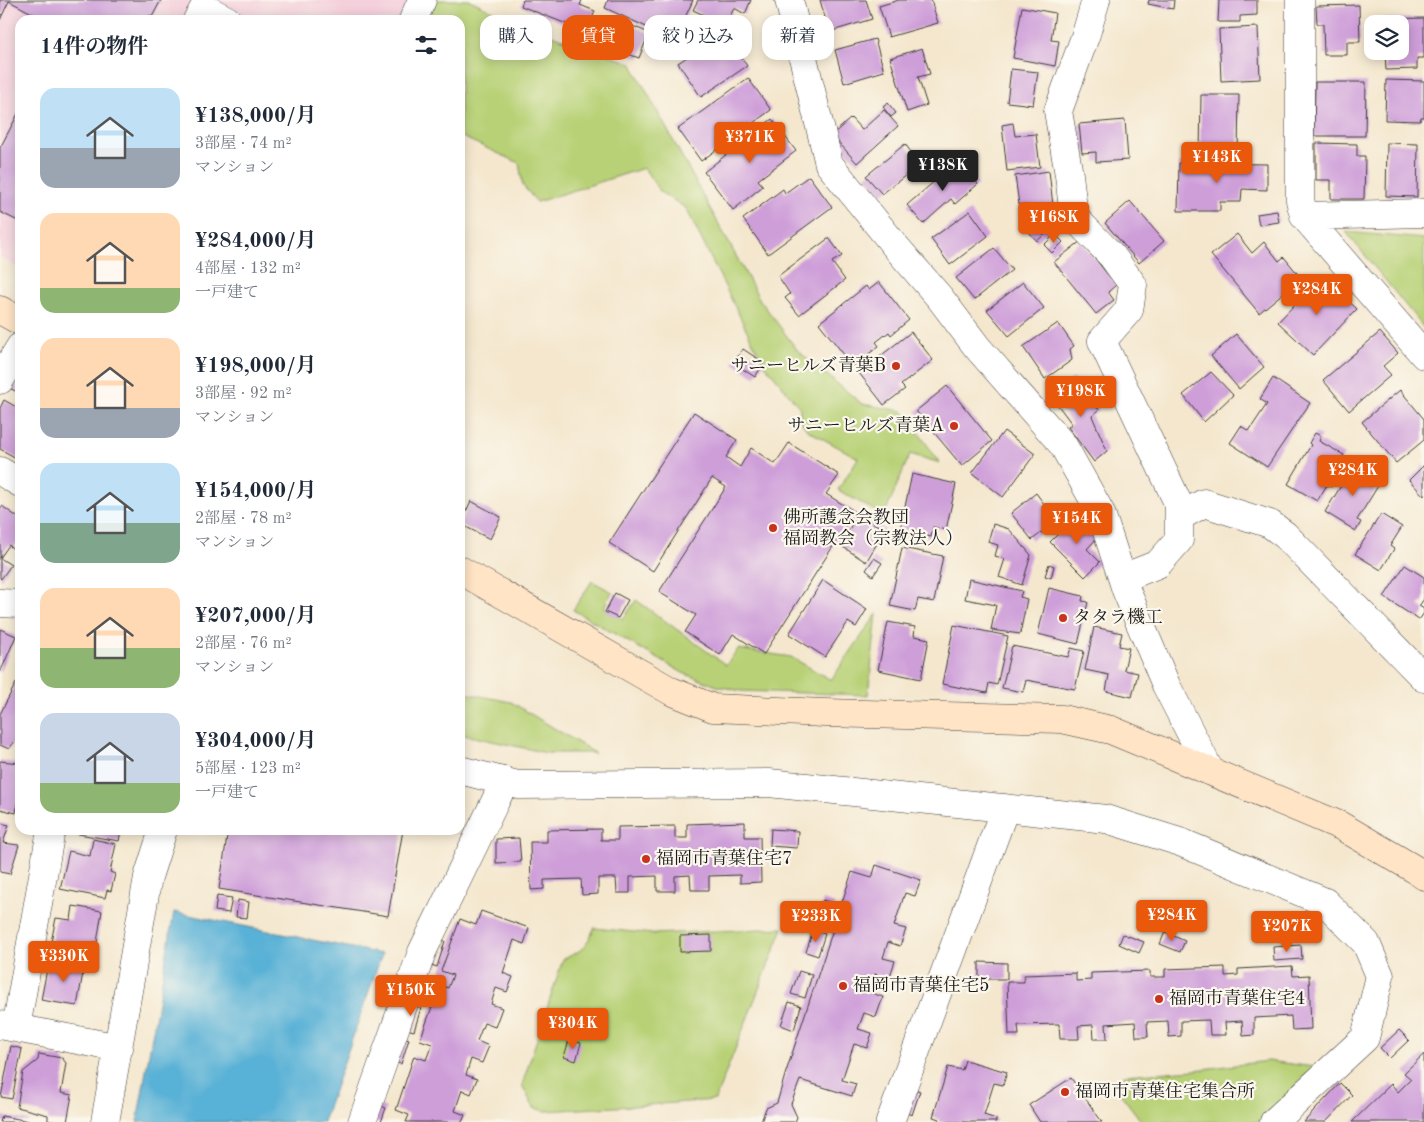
<!DOCTYPE html>
<html lang="ja">
<meta charset="utf-8">
<style>
:root{--surface:#fff;--page:#f2f2f3;--text:#1f2937;--muted:#747a83;--accent:#ea580c}
body{margin:0;font-family:"Old Standard TT","Noto Serif JP",serif;background:var(--page);color:var(--text);height:100vh;display:flex;flex-direction:column;font-size:19px;white-space:nowrap}
*{box-sizing:border-box;margin:0}
p{font-size:16px;color:var(--muted)}
.icon{flex:none;width:28px;height:28px;fill:none;stroke:currentColor;stroke-width:2;stroke-linecap:round;stroke-linejoin:round}
.map{position:relative;flex:1;overflow:hidden}
.panel{position:absolute;left:15px;top:15px;width:450px;height:820px;display:flex;flex-direction:column;background:var(--surface);border-radius:15px;box-shadow:0 2px 12px #0003}
.panel>*{flex:none}
.guide{position:absolute;left:480px;top:15px;width:475px;height:45px;display:flex;gap:10px}
.fabs{position:absolute;left:1364px;top:15px;display:grid;gap:10px}
.fabs a{display:grid;place-items:center;width:45px;height:45px;border-radius:10px;background:var(--surface);box-shadow:0 2px 12px #0003;font-size:25px}
.price{position:absolute;translate:-50% -42px;padding:0 11px;border-radius:5px;background:var(--accent);color:#fff;font-size:16px;line-height:32px;filter:drop-shadow(0 1px 2px #0008)}
.price::after{content:'';position:absolute;left:50%;top:30px;width:15px;height:11px;margin-left:-8px;background:inherit;clip-path:polygon(0 0,100% 0,50% 100%)}
.price.current{background:#222;color:#fff}
ul{padding:0;list-style:none}
li{display:flex;align-items:center;gap:15px;height:125px;padding:0 25px}
li span{display:grid;place-items:center;flex:none;width:140px;height:100px;border-radius:15px;color:#555}
li>.icon{margin-inline-start:auto}
span .icon{width:60px;height:60px;fill:#fffc;stroke-width:1}
li b{font-size:21px}
h2{display:flex;justify-content:space-between;align-items:center;height:60px;padding:0 25px;font-size:21px}
.chip{padding:0 18px;border-radius:15px;background:var(--surface);box-shadow:0 2px 12px #0003;font-size:18px;line-height:45px}
.chip.current{background:var(--accent);color:#fff}
.map>svg:first-child{display:block}
</style>
<div class="map">
<svg width="1424" height="1122" viewBox="0 0 1424 1122">
<rect width="100%" height="100%" fill="#fbf7ec"/>
<filter id="ink" filterUnits="userSpaceOnUse"><feTurbulence type="fractalNoise" baseFrequency=".02" numOctaves="2"/><feDisplacementMap in="SourceGraphic" scale="10" xChannelSelector="R" yChannelSelector="G"/><feConvolveMatrix kernelMatrix="1 2 1 2 8 2 1 2 1" color-interpolation-filters="sRGB"/></filter>
<filter id="wash" filterUnits="userSpaceOnUse"><feTurbulence type="fractalNoise" baseFrequency=".0096" numOctaves="4" result="noise"/><feDisplacementMap in="SourceGraphic" scale="20" xChannelSelector="R" yChannelSelector="G"/><feGaussianBlur stdDeviation="1.12" result="paint"/><feColorMatrix in="noise" values="0 0 0 0 0 0 0 0 0 0 0 0 0 0 0 0 0 1.4 0 .05"/><feComposite in="paint" operator="in"/></filter>
<g filter="url(#wash)">
<rect width="100%" height="100%" fill="#f4e7ce"/>
<path fill="#f4cfdc" d="M0,0h195l-10,20h-165v249l-20,-12z
M209,0h199l-8,20h-152z"/>
<path fill="#b8d176" stroke="#6a7649" d="M434,0h36l50,24 111,39 129,237 38,51 64,53 41,7 37,52 -30,-9 -26,62 -46,-26 20,-32 -51,-28 -7,-10v-12l-38,-47 -76,-153 -26,-16 -16,-24 -107,34 -14,-16 -4,-23 -59,-27v-116h-34z
M1346,232l78,7v89z
M592,581l20,11 -8,15 19,12 13,-19 90,65 12,-16 53,8 40,23 46,-66 -9,81 -127,-4 -24,-5 -34,-13 -110,-63z
M460,692l51,10 84,51h-48l-87,-19z
M594,928l59,6 130,-6 -68,172 -82,6 -88,5 -11,-3 -12,-23 41,-126c19,-8 23,-11 31,-31z
M1268,1061l46,6 -37,38 -19,17h-116l-29,-38 11,-9 71,-5z"/>
<path fill="#59b1d6" stroke="#3a6679" d="M174,912l208,42 -59,168h-186z"/>
<g id="blocks">
<path fill="#ce9ed9" d="M0,0h161l-9,17 -2,-2 -2,5h-103l-36,-19 -9,19z
M523,0h59l-2,5 15,6 -8,21 -66,-26z
M608,0h85l-18,40 -70,-32z
M698,0h53l-6,14 -11,-6 -8,17 -33,-15z
M820,0h46l6,19 -43,13z
M899,0h32l7,23 -49,14 -10,-31z
M1149,0h25l-1,9 -25,-5z
M1219,0h38v15l-17,1v6h-22z
M1359,5l1,37h-13v13h-23l-1,-31h-6l-1,-18z
M1022,7l33,6 -4,27 8,1 -4,25 -42,-8z
M1424,18v40h-7v11l-31,1 -1,-19h15v-27h-15v-5z
M621,21l28,12 -10,25 -44,-16 8,-17 14,6z
M1258,27l2,52 -39,2 -2,-52z
M725,32l22,34 -46,31 -23,-34z
M875,39l9,32 -40,12 -9,-33z
M922,48l8,26 -12,3 9,28 -20,7 -17,-54z
M1011,69l27,3 -5,33 -26,-3z
M748,78l23,32 -70,51 -23,-32z
M1386,80l38,1v36h-3l-1,4 -35,-1z
M1315,82h51l-1,54h-51z
M1201,95h38l-1,58 -38,-1z
M888,103l8,10 -5,4 -8,-10z
M20,110v112l-20,-10v-64z
M884,110l14,16 -41,37 -25,-28 19,-17 11,12z
M772,119l24,32 -38,29 5,6 -30,24 -29,-38z
M1125,120l3,40 -32,2v-10l-14,1 -3,-29z
M1013,123l2,13 21,-2 4,33 -33,4 -5,-46z
M1316,143l41,1v12h8l-1,43h-33v-19h-15z
M1387,143l31,1 -1,53 -31,-1z
M905,144l15,20 -38,30 -16,-18z
M951,155l5,5 -9,8 -4,-5z
M958,161l20,23 -23,20 -4,-5 -28,25 -16,-19z
M1179,163l88,1v26l-25,-1 -1,13h-21v9h-42z
M1049,171l5,43 -33,5 -6,-43z
M809,176l23,31 -64,47 -25,-35 40,-30 2,4z
M1130,201l34,40 -25,22 -34,-40z
M970,211l18,25 -38,29 -19,-26z
M1277,211l2,11 -20,3 -2,-11z
M1049,216l7,9 -19,16 -8,-9z
M1055,234l8,8 -11,11 -8,-8z
M1237,234l15,19 12,-11 15,19 5,-4 17,21 -42,35 -48,-58z
M829,238l13,18 -10,6 13,18 -46,35 -14,-17 5,-4 -12,-18z
M1081,241l35,44 -8,7 6,8 -18,14 -42,-52z
M994,248l18,22 -38,30 -18,-22z
M1322,276l35,33 -44,46 -35,-33z
M879,282l30,38 -18,15 -2,-3 -13,10 3,4 -26,20 -34,-43 47,-37 3,4z
M1023,282l21,26 -35,28 -22,-26z
M1058,323l16,23 -4,3 2,11 -27,19 -22,-32z
M911,332l22,28 -32,25 4,4 -21,16 -25,-32z
M1380,332l18,21 -15,13 8,9 -42,36 -26,-31z
M1236,334l28,33 -25,22 -28,-33z
M743,349l21,14 -9,14 -22,-14z
M20,366v27l-11,-5z
M1211,372l22,23 -29,27 -21,-27z
M1074,378l25,32 -7,6 15,35 -13,11 -26,-35 4,-3 -21,-28z
M1273,378l37,25 -43,64 -37,-24 11,-17 8,5 18,-27 -7,-5z
M947,386l45,55 -30,25 -46,-55z
M1400,390l24,29v21l-28,23 -34,-41z
M4,400l16,9v51l-20,-11v-41z
M694,412l43,28 -11,17 14,10 11,-19 24,16 14,-21 50,32 -13,19 29,18 -91,142 -31,-20 -13,21 -35,-23 11,-17 -37,-23 67,-105 -14,-9 -59,93 -44,-28z
M1004,431l31,23 -32,43 -31,-24z
M1315,433l6,3 -2,5 25,14 -4,7 5,3 -14,22 -4,-2 -10,16 -29,-17 23,-39 -2,-2z
M1424,465v31l-15,-16z
M1353,466l10,6 1,-2 17,11 -24,39 4,2 -5,9 -31,-19z
M912,474l44,10 -10,46 -13,-3 -2,10 -31,-7z
M1036,493l14,19 6,-5 7,9 -31,24 -21,-27z
M471,501l30,16 -11,22 -30,-15z
M2,506l18,13v20l-7,10 -4,-4 -9,13 11,7 -10,14 -1,-1v-69z
M858,514l27,16 -19,32 -26,-17z
M1381,514l21,13 -12,19 4,3 -13,21 -26,-16z
M1077,515l21,22 -11,12 13,13 -15,15 -35,-35z
M993,524l16,5 22,26 -9,30 -23,-8 6,-18 -10,-3 3,-11 -10,-3z
M902,548l41,8 -9,46 -16,-3 -3,12 -25,-5z
M874,558l8,5 -9,13 -7,-6z
M1049,564l5,2 -3,12 -6,-2z
M1405,565l19,12v22l-5,7 5,3v4l-5,7 -35,-23z
M969,579l53,12 -2,6 7,2 -7,35 -29,-4 5,-25 -31,-6z
M823,580l44,29 -11,18 -8,-5 -23,35 -36,-23z
M1049,588l34,8 -1,5 6,1 -10,42 -40,-10z
M615,593l13,7 -10,18 -13,-6z
M888,622l27,5 -1,9 15,3 -8,40 -43,-9z
M954,625l54,11 -11,49 -8,-2 -2,10 -45,-9z
M1094,627l28,6 -3,13 10,2 -5,22 14,3 -6,24 -26,-6 3,-16 -24,-5z
M0,629l16,7 -16,37z
M1012,646l56,11 3,-9 13,3 -9,38 -49,-9 -3,12 -21,-4z
M16,683l4,2v49l-11,15 -9,-4v-31z
M0,761l20,2v27l-4,23 -16,-4z
M745,822v15h15l1,45 -21,1v-8l-31,1v14h-18l-1,-15 -15,1v15h-18v-15l-27,1v16h-13l-1,-15h-18v16l-16,1 -1,-16 -37,1v9l-13,1 -1,-48h17v-12l54,-1v11h17v-13l57,-1v12h12v-14z
M0,823l9,2 -6,18 16,2 -9,29 -10,-2z
M771,829l27,2 -1,17 -27,-2z
M74,830h47l-2,11 -46,-8z
M228,830h175l-15,86 -169,-27z
M519,838l2,24 -25,1v-24z
M93,839l23,5 -6,28 5,2 -4,17 -4,-1 -2,8 -45,-9 9,-38 21,5z
M876,865l45,15 -6,16 -10,-3 -11,33 12,3 -6,17 -12,-4 -5,16 12,3 -6,18 -14,-5 -6,18 14,5 -7,20 -12,-4 -6,16 14,4 -5,15 -13,-4 -12,36 14,4 -4,12 -52,-16 -9,24 6,13 -2,5h-34l5,-14 11,-5 8,-28 67,-203 20,6z
M217,896l15,2 -3,15 -14,-2z
M238,900l11,2 -2,16 -11,-1z
M823,900l12,4 -8,24 -12,-4z
M73,906l29,5 -7,44 -45,-8 6,-29 15,2z
M481,911l48,17 -5,16 -10,-4 -11,33 10,4 -6,15 -11,-4 -5,16 11,4 -7,19 -11,-4 -7,18 12,5 -7,17 -11,-4 -5,16 11,4 -6,15 -9,-4 -7,21 10,4 -3,7h-56l3,-7 -13,-5 18,-54 12,4 6,-16 -12,-4 20,-55 8,3 5,-13 -12,-4 19,-52 16,6z
M813,930l12,4 -7,22 -12,-4z
M1165,932l20,9 -5,11 -20,-8z
M1123,934l21,8 -5,11 -20,-9z
M711,935v16l-31,1v-16z
M432,936l13,5 -8,26 -14,-5z
M1301,945l1,14 -28,2 -1,-14z
M65,959l20,3 -8,44 -36,-6 7,-36 15,3z
M979,962l28,1v16h-28z
M1292,966l1,10 16,-1 2,54 -19,1 -1,-14 -37,2v17l-11,1 -1,-15 -17,1 1,13h-16l-1,-15 -28,1v15l-12,1 -1,-16 -21,1 1,15h-12l-1,-15 -29,2 1,15h-13l-1,-14 -15,1 1,13h-19l-1,-15 -41,1 1,10h-10l-2,-53h17v-7l52,-2v8l15,-1v-7l59,-2v6h15v-8l60,-2v9l13,-1v-6z
M799,971l13,4 -7,23 -14,-4z
M789,1002l12,4 -7,24 -13,-5z
M407,1004l14,4 -7,23 -14,-4z
M1399,1030l10,10 -19,18 -10,-10z
M396,1035l13,4 -8,25 -14,-4z
M569,1040l12,3 -5,18 -12,-4z
M11,1046l11,3 -10,50 -11,-2z
M39,1054l23,4 4,5 -5,30 11,2 -5,27 -19,-1v-6l-31,-8 6,-35 15,-12z
M1424,1054v68h-72l39,-38 7,8 13,-13 -7,-6z
M965,1060l42,12 -4,13 -9,-2 -10,32 12,4v3h-57v-3l-6,-2 15,-50 14,3z
M1071,1078l31,44h-62l-11,-17z
M1340,1083l12,12 -26,27h-22z
M907,1086l13,5 -8,24 -14,-5z
M374,1103l12,5 -5,14h-14z
M2,1116l27,5 -1,1h-28z"/>
</g>
</g>
<g filter="url(#ink)">
<use href="#blocks" fill-opacity="0" stroke="#3c3a37" stroke-width="1"/>
<g fill="none" stroke-linecap="round" stroke-linejoin="round">
<defs>
<path id="street" d="M789,0l40,164 67,83 44,51 37,49 86,98 38,68 25,77 40,95 44,86
M1096,0l-10,34 -28,77 11,64 5,42 38,39 21,29 -4,25 -27,31 77,164v35l-21,24 -35,14
M1300,0v200l4,16 120,139
M197,20l7,-12 23,12
M413,20l9,-20
M1304,216l120,-3
M0,380l20,-33
M0,471l20,12
M1179,517l25,-14 66,21 15,11 139,143
M0,603l20,1
M460,770l58,15 251,-2 337,36 74,23 145,60 41,41 14,33 -15,62 -91,84
M0,1025l119,23
M16,1028l35,-198
M105,1122l43,-245 15,-47
M362,1122l60,-170 83,-171
M890,1122l115,-314"/>
<path id="secondary" d="M0,310l20,11
M460,570l211,121 42,17 112,5 237,6 49,11 230,96 75,44 8,6"/>
</defs>
<use href="#street" stroke="#3c3a37" stroke-width="29"/>
<use href="#secondary" stroke="#3c3a37" stroke-width="29"/>
<use href="#street" stroke="#fff" stroke-width="28"/>
<use href="#secondary" stroke="#ffe4c6" stroke-width="28"/>
</g>
</g>
<g fill="#c8321e" stroke="#fbf7ec" stroke-width="2">
<circle cx="896" cy="366" r="5"/>
<circle cx="954" cy="426" r="5"/>
<circle cx="773" cy="528" r="5"/>
<circle cx="1063" cy="618" r="5"/>
<circle cx="646" cy="859" r="5"/>
<circle cx="843" cy="986" r="5"/>
<circle cx="1159" cy="999" r="5"/>
<circle cx="1065" cy="1092" r="5"/>
</g>
<g text-anchor="middle" dominant-baseline="central" stroke-width="4.5" stroke-linejoin="round" paint-order="stroke">
<g font-size="18" fill="#1c1c1c" stroke="#fbf7ec" text-anchor="start">
<text x="886" y="366" text-anchor="end">サニーヒルズ青葉B</text>
<text x="944" y="426" text-anchor="end">サニーヒルズ青葉A</text>
<text x="783" y="518">佛所護念会教団<tspan x="783" dy="21">福岡教会（宗教法人）</tspan></text>
<text x="1073" y="618">タタラ機工</text>
<text x="656" y="859">福岡市青葉住宅7</text>
<text x="853" y="986">福岡市青葉住宅5</text>
<text x="1169" y="999">福岡市青葉住宅4</text>
<text x="1075" y="1092">福岡市青葉住宅集合所</text>
</g>
</g>
</svg>
<div class="fabs">
<a><svg class="icon" aria-label="layers" viewBox="0 0 24 24"><path d="M12 4l9 5-9 5-9-5zM3 14l9 5 9-5"/></svg></a>
</div>
<b class="price" style="left:750px;top:164px">¥371K</b>
<b class="price" style="left:1217px;top:184px">¥143K</b>
<b class="price current" style="left:943px;top:192px">¥138K</b>
<b class="price" style="left:1054px;top:244px">¥168K</b>
<b class="price" style="left:1317px;top:316px">¥284K</b>
<b class="price" style="left:1081px;top:418px">¥198K</b>
<b class="price" style="left:1353px;top:497px">¥284K</b>
<b class="price" style="left:1077px;top:545px">¥154K</b>
<b class="price" style="left:1172px;top:942px">¥284K</b>
<b class="price" style="left:816px;top:943px">¥233K</b>
<b class="price" style="left:1287px;top:953px">¥207K</b>
<b class="price" style="left:64px;top:983px">¥330K</b>
<b class="price" style="left:411px;top:1017px">¥150K</b>
<b class="price" style="left:573px;top:1050px">¥304K</b>
<div class="guide">
<a class="chip">購入</a>
<a class="chip current">賃貸</a>
<a class="chip">絞り込み</a>
<a class="chip">新着</a>
</div>
<section class="panel">
<h2>14件の物件<svg class="icon" aria-label="filters" viewBox="0 0 24 24"><path d="M4 7h16M4 17h16"/><circle cx="9" cy="7" r="2"/><circle cx="15" cy="17" r="2"/></svg></h2>
<ul>
<li><span style="background:linear-gradient(#bfe0f5 60%,#9aa5b1 0)"><svg class="icon" aria-label="home" viewBox="0 0 24 24"><path d="M3 11l9-7 9 7M6 9v11h12V9"/></svg></span><div><b>¥138,000/月</b><p>3部屋 · 74 m²</p><p>マンション</p></div></li>
<li><span style="background:linear-gradient(#ffd9b3 75%,#8fb573 0)"><svg class="icon" aria-label="home" viewBox="0 0 24 24"><path d="M3 11l9-7 9 7M6 9v11h12V9"/></svg></span><div><b>¥284,000/月</b><p>4部屋 · 132 m²</p><p>一戸建て</p></div></li>
<li><span style="background:linear-gradient(#ffd9b3 70%,#9aa5b1 0)"><svg class="icon" aria-label="home" viewBox="0 0 24 24"><path d="M3 11l9-7 9 7M6 9v11h12V9"/></svg></span><div><b>¥198,000/月</b><p>3部屋 · 92 m²</p><p>マンション</p></div></li>
<li><span style="background:linear-gradient(#bfe0f5 60%,#7fa58c 0)"><svg class="icon" aria-label="home" viewBox="0 0 24 24"><path d="M3 11l9-7 9 7M6 9v11h12V9"/></svg></span><div><b>¥154,000/月</b><p>2部屋 · 78 m²</p><p>マンション</p></div></li>
<li><span style="background:linear-gradient(#ffd9b3 60%,#8fb573 0)"><svg class="icon" aria-label="home" viewBox="0 0 24 24"><path d="M3 11l9-7 9 7M6 9v11h12V9"/></svg></span><div><b>¥207,000/月</b><p>2部屋 · 76 m²</p><p>マンション</p></div></li>
<li><span style="background:linear-gradient(#c9d6e8 70%,#8fb573 0)"><svg class="icon" aria-label="home" viewBox="0 0 24 24"><path d="M3 11l9-7 9 7M6 9v11h12V9"/></svg></span><div><b>¥304,000/月</b><p>5部屋 · 123 m²</p><p>一戸建て</p></div></li>
</ul>
</section>
</div>
